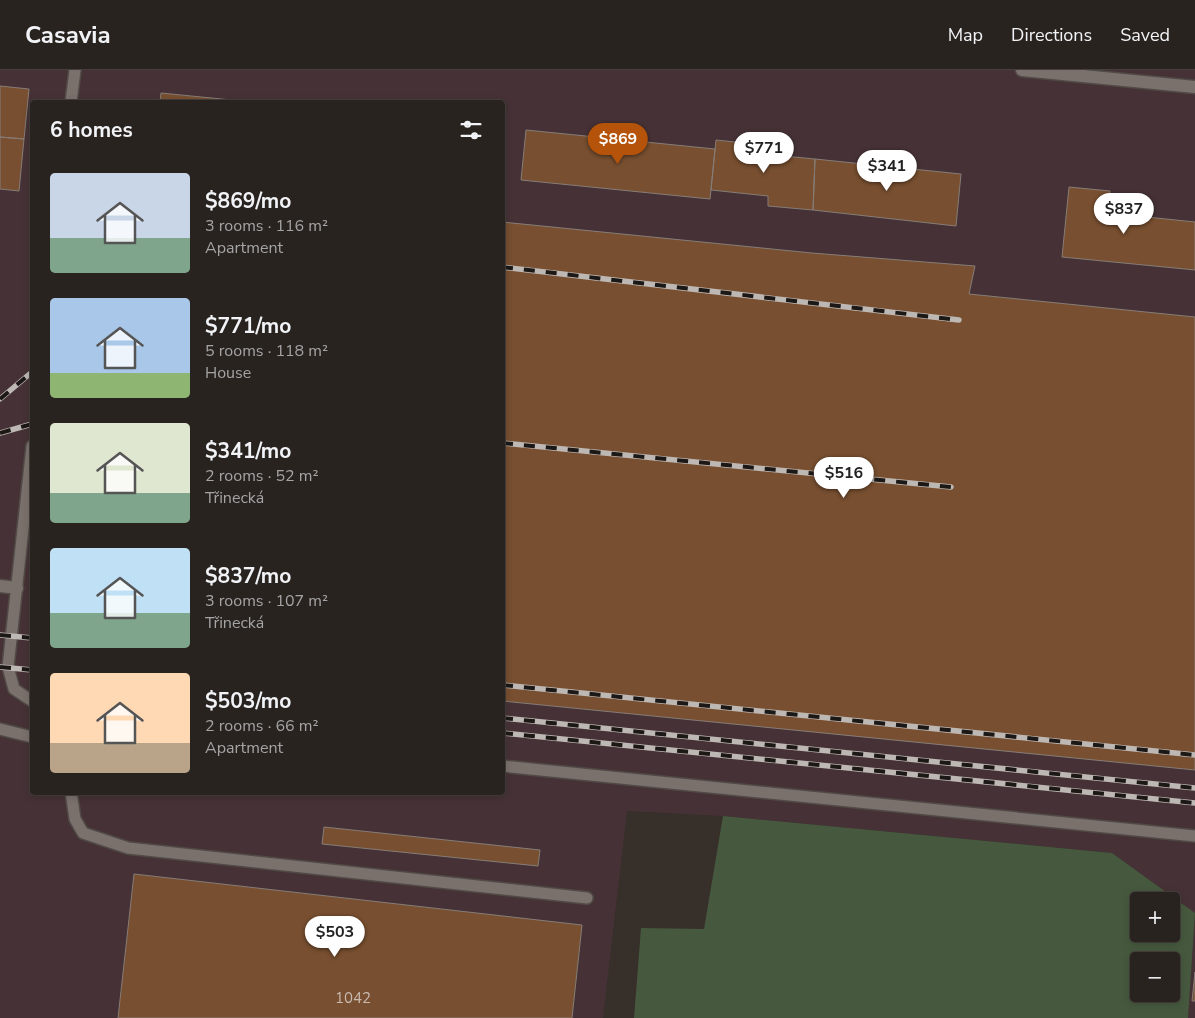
<!DOCTYPE html>
<meta charset="utf-8">
<style>
:root{--surface:#292320;--page:#352f2d;--text:#f1f3f6;--muted:#a5a4a5;--line:#45403e;--accent:#b45309}
body{margin:0;font-family:"Nunito Sans",sans-serif;background:var(--page);color:var(--text);height:100vh;display:flex;flex-direction:column;font-size:19px;white-space:nowrap}
*{box-sizing:border-box;margin:0}
p{font-size:16px;color:var(--muted)}
.icon{flex:none;width:28px;height:28px;fill:none;stroke:currentColor;stroke-width:2;stroke-linecap:round;stroke-linejoin:round}
.map{position:relative;flex:1;overflow:hidden}
.details{position:absolute;left:30px;top:30px;width:475px;height:695px;display:flex;flex-direction:column;background:var(--surface);border-radius:5px;box-shadow:0 2px 8px #0003,0 0 0 1px var(--line)}
.details>*{flex:none}
.controls{position:absolute;left:1130px;top:822px;display:grid;gap:10px}
.controls a{display:grid;place-items:center;width:50px;height:50px;border-radius:5px;background:var(--surface);box-shadow:0 2px 8px #0003,0 0 0 1px var(--line);font-size:25px}
.price{position:absolute;translate:-50% -42px;padding:0 11px;border-radius:18px;background:#fff;color:#222;font-size:16px;line-height:32px;filter:drop-shadow(0 1px 2px #0008)}
.price::after{content:'';position:absolute;left:50%;top:30px;width:15px;height:11px;margin-left:-8px;background:inherit;clip-path:polygon(0 0,100% 0,50% 100%)}
.price.current{background:var(--accent);color:#fff}
ul{padding:0;list-style:none}
li{display:flex;align-items:center;gap:15px;height:125px;padding:0 20px}
li span{display:grid;place-items:center;flex:none;width:140px;height:100px;border-radius:5px;color:#555}
li>.icon{margin-inline-start:auto}
span .icon{width:60px;height:60px;fill:#fffc;stroke-width:1}
li b{font-size:21px}
h2{display:flex;justify-content:space-between;align-items:center;height:60px;padding:0 20px;font-size:21px}
header{display:flex;align-items:center;gap:30px;box-sizing:border-box;height:70px;padding:0 25px;background:var(--surface);border-bottom:1px solid var(--line)}
header strong{font-size:24px}
nav{display:flex;gap:28px;margin-inline-start:auto;font-size:18px}
.map>svg:first-child{display:block}
</style>
<header>
<strong>Casavia</strong>
<nav><a>Map</a><a>Directions</a><a>Saved</a></nav>
</header>
<div class="map">
<svg width="1195" height="948" viewBox="0 0 1195 948">
<rect width="100%" height="100%" fill="#372f2a"/>
<path fill="#463236" fill-rule="evenodd" d="M0,0h1195v948h-7l7,-105 -83,-60 -389,-37 -96,-5 -24,207h-603zM32,32h470v690h-470z"/>
<path fill="#46593e" fill-rule="evenodd" d="M723,746l389,37 83,60 -7,105h-554l7,-90 63,1zM1139,831h32v33h-32zM1139,891h32v33h-32z"/>
<path fill="#784f30" stroke="#867d77" d="M0,16l29,3 -5,50 -24,-2z
M161,23l91,9h-92z
M526,60l189,19 -5,50 -189,-19z
M0,67l24,2 -5,52 -19,-2z
M716,70l58,6 -1,9 42,4 -2,51 -45,-4v-10l-57,-6z
M815,89l146,15 -5,52 -143,-16z
M1069,117l41,4 -2,22 87,9v48l-133,-13z
M502,152l310,31 163,13 -6,28 226,23v453l-693,-69z
M324,757l216,23 -2,16 -216,-22z
M134,804l448,51 -10,93h-454z
M1195,902v29h-3z"/>
<g fill="none" stroke-linecap="round" stroke-linejoin="round">
<defs>
<path id="service" d="M71,32l4,-32
M32,376l-24,221 6,22 18,12
M0,659l32,8
M502,696l693,70
M71,722l4,27 8,14 45,15 459,50"/>
<path id="minor" d="M1022,0l173,17
M0,516l17,2"/>
</defs>
<use href="#service" stroke="#514b47" stroke-width="14"/>
<use href="#minor" stroke="#514b47" stroke-width="15"/>
<use href="#service" stroke="#7b716c" stroke-width="11"/>
<use href="#minor" stroke="#7b716c" stroke-width="12"/>
<defs>
<path id="rail" d="M502,197l457,53
M0,329l32,-27
M0,363l32,-9
M502,373l449,44
M0,565l32,3
M0,597l32,3
M502,615l693,70
M502,648l693,70
M502,663l693,70"/>
</defs>
<use href="#rail" stroke="#beb8b4" stroke-width="5.5"/>
<use href="#rail" stroke="#1c1816" stroke-width="4" stroke-dasharray="11" stroke-linecap="butt"/>
</g>
<g text-anchor="middle" dominant-baseline="central" stroke-width="4.5" stroke-linejoin="round" paint-order="stroke">
<g font-size="15" fill="#c9bab0">
<text x="353" y="928">1042</text>
</g>
</g>
</svg>
<div class="controls">
<a>+</a>
<a>−</a>
</div>
<b class="price current" style="left:618px;top:95px">$869</b>
<b class="price" style="left:764px;top:104px">$771</b>
<b class="price" style="left:887px;top:122px">$341</b>
<b class="price" style="left:1124px;top:165px">$837</b>
<b class="price" style="left:844px;top:429px">$516</b>
<b class="price" style="left:335px;top:888px">$503</b>
<section class="details">
<h2>6 homes<svg class="icon" aria-label="filters" viewBox="0 0 24 24"><path d="M4 7h16M4 17h16"/><circle cx="9" cy="7" r="2"/><circle cx="15" cy="17" r="2"/></svg></h2>
<ul>
<li><span style="background:linear-gradient(#c9d6e8 65%,#7fa58c 0)"><svg class="icon" aria-label="home" viewBox="0 0 24 24"><path d="M3 11l9-7 9 7M6 9v11h12V9"/></svg></span><div><b>$869/mo</b><p>3 rooms · 116 m²</p><p>Apartment</p></div></li>
<li><span style="background:linear-gradient(#a9c7e8 75%,#8fb573 0)"><svg class="icon" aria-label="home" viewBox="0 0 24 24"><path d="M3 11l9-7 9 7M6 9v11h12V9"/></svg></span><div><b>$771/mo</b><p>5 rooms · 118 m²</p><p>House</p></div></li>
<li><span style="background:linear-gradient(#dfe7d0 70%,#7fa58c 0)"><svg class="icon" aria-label="home" viewBox="0 0 24 24"><path d="M3 11l9-7 9 7M6 9v11h12V9"/></svg></span><div><b>$341/mo</b><p>2 rooms · 52 m²</p><p>Třinecká</p></div></li>
<li><span style="background:linear-gradient(#bfe0f5 65%,#7fa58c 0)"><svg class="icon" aria-label="home" viewBox="0 0 24 24"><path d="M3 11l9-7 9 7M6 9v11h12V9"/></svg></span><div><b>$837/mo</b><p>3 rooms · 107 m²</p><p>Třinecká</p></div></li>
<li><span style="background:linear-gradient(#ffd9b3 70%,#b9a48a 0)"><svg class="icon" aria-label="home" viewBox="0 0 24 24"><path d="M3 11l9-7 9 7M6 9v11h12V9"/></svg></span><div><b>$503/mo</b><p>2 rooms · 66 m²</p><p>Apartment</p></div></li>
</ul>
</section>
</div>
